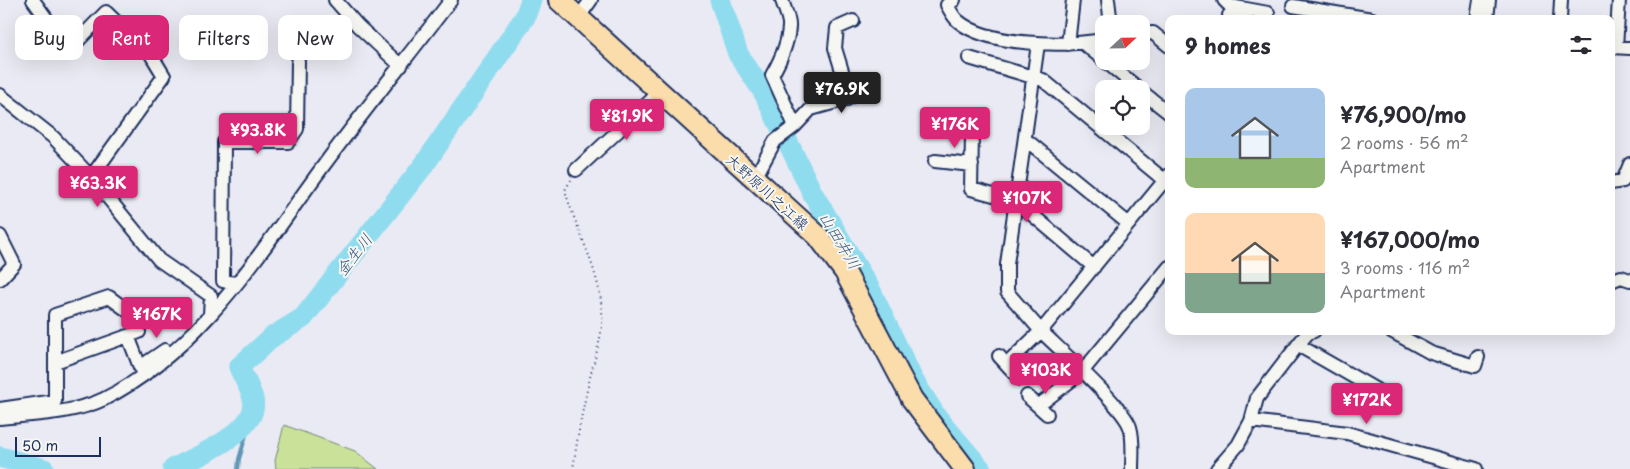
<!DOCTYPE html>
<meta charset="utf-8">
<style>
:root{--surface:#fff;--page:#f2f2f3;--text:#2b2b33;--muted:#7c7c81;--accent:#db2777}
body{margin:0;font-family:"Playpen Sans","Klee One",sans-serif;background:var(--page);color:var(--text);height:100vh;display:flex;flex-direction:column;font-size:19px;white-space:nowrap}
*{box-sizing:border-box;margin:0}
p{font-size:16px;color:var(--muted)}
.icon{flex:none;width:28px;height:28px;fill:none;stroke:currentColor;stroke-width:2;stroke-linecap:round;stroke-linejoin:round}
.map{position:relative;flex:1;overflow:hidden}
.details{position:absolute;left:1165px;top:15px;width:450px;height:320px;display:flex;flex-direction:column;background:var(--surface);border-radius:10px;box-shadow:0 5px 20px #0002}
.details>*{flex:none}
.guide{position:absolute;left:15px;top:15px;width:475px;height:45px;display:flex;gap:10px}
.needle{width:32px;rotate:68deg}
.fabs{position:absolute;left:1095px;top:15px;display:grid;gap:10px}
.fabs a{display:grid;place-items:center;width:55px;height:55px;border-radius:10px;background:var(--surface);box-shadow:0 5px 20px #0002;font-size:25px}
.scale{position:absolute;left:15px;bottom:12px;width:86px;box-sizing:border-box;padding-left:5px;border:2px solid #1b2f5e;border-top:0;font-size:14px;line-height:18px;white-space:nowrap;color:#1b2f5e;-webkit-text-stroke:4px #f6f6f2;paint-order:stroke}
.price{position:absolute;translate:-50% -42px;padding:0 11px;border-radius:5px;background:var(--accent);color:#fff;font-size:16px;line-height:32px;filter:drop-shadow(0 1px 2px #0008)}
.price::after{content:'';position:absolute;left:50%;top:30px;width:15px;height:11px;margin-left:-8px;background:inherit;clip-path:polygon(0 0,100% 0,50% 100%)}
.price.on{background:#222;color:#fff}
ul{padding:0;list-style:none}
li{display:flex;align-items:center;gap:15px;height:125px;padding:0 20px}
li span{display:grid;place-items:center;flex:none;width:140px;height:100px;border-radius:10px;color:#555}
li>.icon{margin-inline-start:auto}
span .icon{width:60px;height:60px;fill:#fffc;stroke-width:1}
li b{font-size:21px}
h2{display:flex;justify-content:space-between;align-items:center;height:60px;padding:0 20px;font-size:21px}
.chip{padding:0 18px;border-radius:10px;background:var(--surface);box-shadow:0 5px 20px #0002;font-size:18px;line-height:45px}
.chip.on{background:var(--accent);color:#fff}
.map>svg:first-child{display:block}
</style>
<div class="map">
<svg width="1630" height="469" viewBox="0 0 1630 469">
<rect width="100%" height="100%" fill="#eaeaf4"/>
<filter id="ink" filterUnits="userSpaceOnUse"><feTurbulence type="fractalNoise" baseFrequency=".02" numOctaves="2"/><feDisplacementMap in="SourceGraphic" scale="10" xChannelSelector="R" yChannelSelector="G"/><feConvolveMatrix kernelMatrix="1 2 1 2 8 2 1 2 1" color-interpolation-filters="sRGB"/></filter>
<g filter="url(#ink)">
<path fill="#c9e198" stroke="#72887b" d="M284,425l71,26 23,18h-102l-1,-8z"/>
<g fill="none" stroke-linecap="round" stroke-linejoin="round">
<path stroke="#6197b5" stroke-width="4" d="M238,469l1,-10 12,-41"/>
<path stroke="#90dcef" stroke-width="21" d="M720,0l18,54 26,39 49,101 58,97 42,89 23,36 45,53
M0,457l44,12
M173,469c22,-12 88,-38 80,-70 -2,-10 -10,-22 -14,-32l33,-30 31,-19 121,-153 101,-148 6,-17"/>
<defs>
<path id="street" d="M33,0l36,50 37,-38 28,27 10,4 20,33 -73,101
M335,0l23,26 43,40
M782,0c2,8 8,19 7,27 -1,17 -9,34 -17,48l23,51
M954,0l-7,5c3,5 6,12 11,16 31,26 107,25 146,19
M1108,0l3,24
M1224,0l6,6 38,7 -2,6
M1293,6l79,13
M1229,15l17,4
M578,18l13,-18
M1477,19l3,-19
M1487,19l2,-19
M1560,19l1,-19
M1141,34l12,-1 16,13
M1083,43l21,17
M1068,44l5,-44
M1611,47l19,1
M1616,47l3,-47
M969,58l74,22 126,104
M1105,61l34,28
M1141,91l28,22
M0,95l53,42 38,40 68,83 52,36 -1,18
M850,97l-15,-49 2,-20 16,-7
M972,135l-1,54 45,12 78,66
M1025,139l104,85
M935,161l37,4
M576,170l84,-78
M755,178l20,-37 20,-15 16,-17 36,-10 25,-18
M1611,183l12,-2 7,-17
M0,236l14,28 -14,15
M1611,281l10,-4 9,3
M235,283l-12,-2 1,-139h64l9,-13 1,-68
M1391,331l40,22 44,13 3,-9
M128,336l12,31 25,-17
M1298,345l82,47
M999,356l21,23
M1007,364l34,-33 -34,-39v-28l31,-220
M1027,396l20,18
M1038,406l44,-34 87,-105
M0,409l55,-8v-86l54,-18 26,19 4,16 -84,30
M0,418c33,-4 73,-4 104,-19 98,-49 157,-149 220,-234 41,-56 85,-110 127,-165
M1251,421l96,12 129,36
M1132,469c0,-14 2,-29 -2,-42 -7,-21 -71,-78 -89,-96l128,-156
M1217,469l21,-24 13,-24 6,-23 44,-57 7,-8 6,-2"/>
<path id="primary" d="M559,0l259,236 27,36 67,127 53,70"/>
</defs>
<use href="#street" stroke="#1b2f5e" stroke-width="16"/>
<use href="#primary" stroke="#1b2f5e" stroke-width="24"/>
<path stroke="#1b2f5e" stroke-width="2" stroke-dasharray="1 4" stroke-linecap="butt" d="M571,180l-6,10c11,40 34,78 37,121 2,24 -8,47 -13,71 -7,29 -12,58 -16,87"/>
<use href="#street" stroke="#f6f6f2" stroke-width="12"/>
<use href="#primary" stroke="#fbddab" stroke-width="20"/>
</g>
</g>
<g text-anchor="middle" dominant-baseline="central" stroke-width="4" stroke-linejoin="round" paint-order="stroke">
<g font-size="15" fill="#1b2f5e" stroke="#f6f6f2">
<text transform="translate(768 191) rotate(42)">大野原川之江線</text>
</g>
<g font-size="16" font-style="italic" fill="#385a82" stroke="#f6f6f2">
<text transform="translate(841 240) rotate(59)">山田井川</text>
<text transform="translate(353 254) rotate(-52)">金生川</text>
</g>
</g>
</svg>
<div class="fabs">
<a><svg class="needle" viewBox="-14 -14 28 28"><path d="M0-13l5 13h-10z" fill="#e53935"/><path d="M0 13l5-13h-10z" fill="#7c7c81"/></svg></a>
<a><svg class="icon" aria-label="locate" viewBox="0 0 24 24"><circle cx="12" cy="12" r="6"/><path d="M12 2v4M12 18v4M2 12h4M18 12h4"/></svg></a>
</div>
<div class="scale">50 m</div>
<b class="price on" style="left:842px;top:114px">¥76.9K</b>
<b class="price" style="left:627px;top:141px">¥81.9K</b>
<b class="price" style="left:955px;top:149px">¥176K</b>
<b class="price" style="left:258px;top:155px">¥93.8K</b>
<b class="price" style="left:98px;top:208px">¥63.3K</b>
<b class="price" style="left:1027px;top:223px">¥107K</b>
<b class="price" style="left:157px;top:339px">¥167K</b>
<b class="price" style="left:1046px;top:395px">¥103K</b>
<b class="price" style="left:1367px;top:425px">¥172K</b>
<div class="guide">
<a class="chip">Buy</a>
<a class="chip on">Rent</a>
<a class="chip">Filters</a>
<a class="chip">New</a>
</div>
<section class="details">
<h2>9 homes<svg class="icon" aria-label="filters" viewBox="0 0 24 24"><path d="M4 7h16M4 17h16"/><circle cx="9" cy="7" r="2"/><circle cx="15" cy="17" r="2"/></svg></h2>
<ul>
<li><span style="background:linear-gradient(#a9c7e8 70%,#8fb573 0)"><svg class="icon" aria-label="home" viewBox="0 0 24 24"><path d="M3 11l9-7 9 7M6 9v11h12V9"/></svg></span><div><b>¥76,900/mo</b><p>2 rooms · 56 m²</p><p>Apartment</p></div></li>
<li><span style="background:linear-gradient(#ffd9b3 60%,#7fa58c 0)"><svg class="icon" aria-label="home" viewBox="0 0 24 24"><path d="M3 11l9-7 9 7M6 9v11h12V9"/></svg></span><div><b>¥167,000/mo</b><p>3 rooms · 116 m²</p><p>Apartment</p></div></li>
</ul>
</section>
</div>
